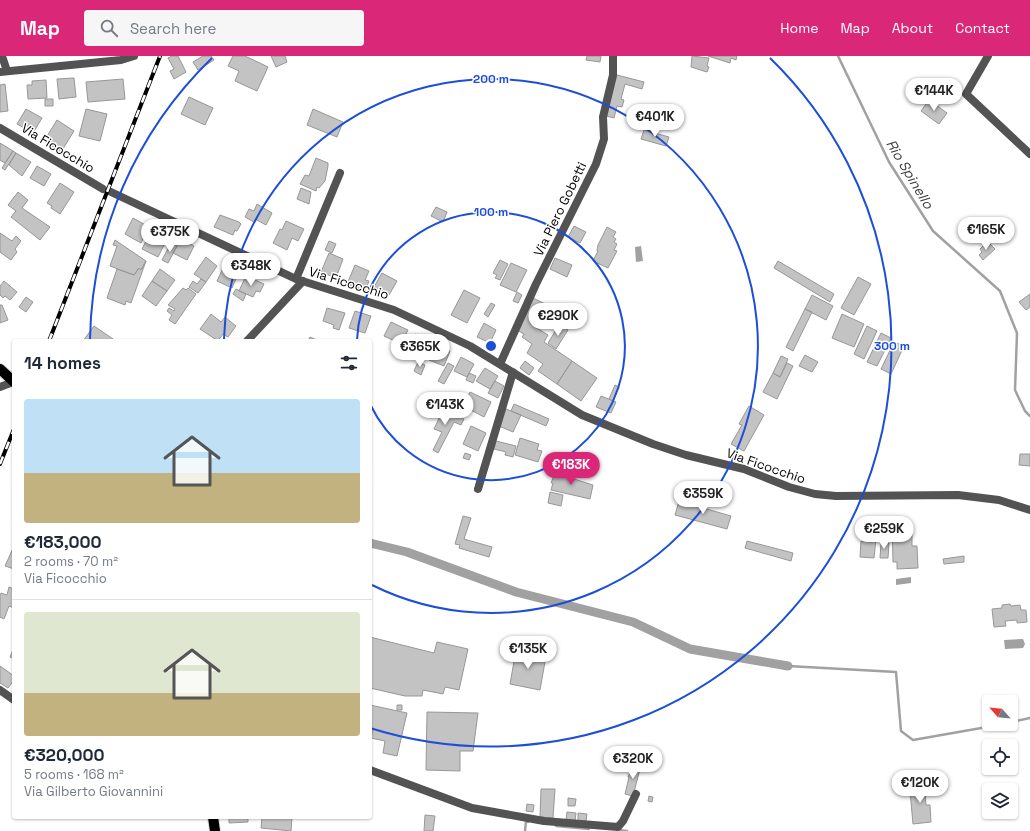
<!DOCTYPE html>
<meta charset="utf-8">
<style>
:root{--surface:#fff;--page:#f6f6f7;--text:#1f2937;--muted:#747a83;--line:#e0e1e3;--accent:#db2777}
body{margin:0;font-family:"Space Grotesk",sans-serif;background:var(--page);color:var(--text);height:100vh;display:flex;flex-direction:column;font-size:15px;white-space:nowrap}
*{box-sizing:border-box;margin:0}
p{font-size:13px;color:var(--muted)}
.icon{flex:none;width:22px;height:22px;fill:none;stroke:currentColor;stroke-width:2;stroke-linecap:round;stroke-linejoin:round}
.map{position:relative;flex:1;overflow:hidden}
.sheet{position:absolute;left:12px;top:283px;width:360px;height:480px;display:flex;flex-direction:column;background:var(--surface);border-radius:4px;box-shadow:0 1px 3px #0004}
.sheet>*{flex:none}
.needle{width:26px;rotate:297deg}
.controls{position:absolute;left:982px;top:639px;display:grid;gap:8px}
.controls a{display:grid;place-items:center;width:36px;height:36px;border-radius:4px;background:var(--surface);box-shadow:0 1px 3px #0004;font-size:20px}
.price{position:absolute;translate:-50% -34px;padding:0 9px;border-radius:14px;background:#fff;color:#222;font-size:13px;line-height:26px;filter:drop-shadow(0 1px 2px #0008)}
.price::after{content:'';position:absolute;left:50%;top:24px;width:12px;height:9px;margin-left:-6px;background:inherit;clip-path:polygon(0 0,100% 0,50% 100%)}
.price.on{background:var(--accent);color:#fff}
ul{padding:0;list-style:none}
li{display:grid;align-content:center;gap:8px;height:212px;padding:0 12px}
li+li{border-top:1px solid var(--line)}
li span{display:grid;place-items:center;height:124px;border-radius:4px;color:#555}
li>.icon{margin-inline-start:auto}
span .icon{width:72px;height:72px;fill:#fffc;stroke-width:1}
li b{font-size:17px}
h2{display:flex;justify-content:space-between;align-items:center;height:48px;padding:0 12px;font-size:17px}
header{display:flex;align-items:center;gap:24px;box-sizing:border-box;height:56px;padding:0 20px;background:var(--accent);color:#fff}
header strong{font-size:19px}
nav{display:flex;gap:22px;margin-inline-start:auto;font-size:14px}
.search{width:280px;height:36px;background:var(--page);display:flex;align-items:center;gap:10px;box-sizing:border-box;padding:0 14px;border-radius:4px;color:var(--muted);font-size:15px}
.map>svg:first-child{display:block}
</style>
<header>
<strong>Map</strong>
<div class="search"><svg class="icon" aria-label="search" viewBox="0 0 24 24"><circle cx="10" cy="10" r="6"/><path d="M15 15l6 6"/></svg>Search here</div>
<nav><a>Home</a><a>Map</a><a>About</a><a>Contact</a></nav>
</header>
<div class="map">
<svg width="1030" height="775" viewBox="0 0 1030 775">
<rect width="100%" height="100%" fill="#fff"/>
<path fill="#a1a1a1" d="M641,190l2,15 -7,1 -1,-15z
M911,521v6l-15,2v-6z
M1023,583l2,5 -2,4 -18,1 -1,-9z"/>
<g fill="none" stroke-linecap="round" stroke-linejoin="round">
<path stroke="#a1a1a1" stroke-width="2.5" d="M838,0l51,106 44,69 67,60 17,42 -2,57 10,21 5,5
M788,610l108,6 5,59 12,9 91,-16
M1011,666l19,-4
M556,770l33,3
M618,774l9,1
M525,775l1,-10 2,1"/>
<path stroke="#a1a1a1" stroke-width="9" d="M370,487l37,9 109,40 117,30 57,27 98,17"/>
</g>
<path fill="#c3c3c3" stroke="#979797" d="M172,0h6l8,16 -12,7 -4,-8 4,-2 -6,-11z
M203,0h8l3,4 -16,10 -5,-8z
M233,0h12l23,11 -11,24 -22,-10 4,-10 -11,-5z
M271,0h14l2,6 -11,5z
M587,0h14l-1,6 -14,-2z
M692,0l17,2 -2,8 2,1 -2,5 -16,-5z
M708,0h29l-1,4 -5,-2 -1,5z
M617,19l27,7 -2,7 -17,-5 -4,15 3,1 -2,7 -5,-1 -3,12 -8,-2z
M74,22l2,19 -17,2 -2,-20z
M123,23l2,20 -37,3 -2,-20z
M46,24l1,18 -19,1 -1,-14h5v-4z
M5,28l3,27 -8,1v-27z
M189,41l24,11 -8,17 -24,-11z
M45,43h8v7h-8z
M929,44l18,13 -8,11 -18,-13z
M26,53l16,9 -9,15 -16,-9z
M86,53l21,5 -7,27 -21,-5z
M313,53l30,13 -6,15 -30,-12z
M57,64l17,11 -13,21 -17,-11z
M644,74l25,7 -3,9 -25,-7z
M0,87l13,8 -8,12 -5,-3z
M13,95l3,2 -11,17 -3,-2z
M16,97l15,9 -9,14 -13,-11z
M316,102l12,5v3l-3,15 -6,7 -2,-1 -1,4 -16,-7 5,-9 4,1z
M37,110l14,8 -7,12 -14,-8z
M60,127l14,9 -14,22 -9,-6 1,-2 -5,-3z
M301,132l10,4 -2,12 -12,-5z
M18,136l10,8 -6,8 28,19 -10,13 -29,-23 5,-6 -8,-6z
M257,148l15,9 -6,12 -11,-6 -1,3 -9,-5 4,-8 5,2z
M436,151l11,5 -4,10 -12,-6z
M220,159l19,7 2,2 -4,7 -2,-1 -2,5 -19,-8z
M133,162l16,9 -8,16 -16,-9z
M286,165l18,8 -6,12 -6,-3 -5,12 -14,-7 7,-14 2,1z
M574,170l12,6 -6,11 -12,-6z
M607,171l9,5 -3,5 3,2 -2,3 3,2 -3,6 3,1 -9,17 -15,-7 5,-10h-1l1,-6z
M0,177l12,8 4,-5 5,5 -6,8 2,3 -6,8 -11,-8z
M149,179l16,8 -7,14 -16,-8z
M181,183l13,7 -7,14 -14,-7z
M115,184l31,21 -5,9 -2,-2 -5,7 -24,-9 7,-20 -4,-1z
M329,185l7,3 -4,9 -7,-3z
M171,187l6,3 -9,17 -6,-3z
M990,188l5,5 -12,11 -4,-5 3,-3 -2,-3 4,-4 3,3z
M329,197l14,6 -7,19 -15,-6z
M206,201l11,9 -11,16 -12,-8z
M555,202l17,7 -5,12 -17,-8z
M500,204l8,4 -8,16 -5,-2 2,-3 -4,-2z
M146,205l-15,42 -5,-2 -1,4 -18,-7 10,-29 17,6 5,-7 2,2z
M778,205l56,33 -4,8 -56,-34z
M511,207l16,7 -11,22 -16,-7z
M355,209l14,6 -4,9 4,1 -4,10 -18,-7z
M224,210l15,6 -7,16 -15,-7z
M160,213l15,11 -8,11 -15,-10z
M382,217l15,8 -8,14 -15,-8z
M246,220l18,8 -4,8 -4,-1 -3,6 -14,-6z
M858,221l13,7 -17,31 -13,-7z
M201,223l5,3 -8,11 -9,-6 4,-6 4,3z
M4,225l13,11 -7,8 -5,-4 -2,2 -3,-3v-9z
M152,225l15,10 -11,15 -14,-10z
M183,232l3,2 2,-2 8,6 -21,30 -6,-4 3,-5 -5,-4 2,-3 5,3 1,-2 -7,-4z
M236,233l10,5 -3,7 -10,-7z
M464,234l16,8 -13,25 -16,-8z
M517,236l5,3 -4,8 -5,-2z
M1030,238v13l-4,3 -7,-8z
M812,239l21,11 -7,14 -21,-11z
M26,241l7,5 -7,10 -7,-5z
M533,242l12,6 -10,23 13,8 -4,7 28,19 -15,23 -19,-13 5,-7 -16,-11 5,-9 -10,-7 2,-3 -7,-4z
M491,247l4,2 -7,12 -4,-3z
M0,249h2l6,15 -8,3z
M569,249l9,6 -4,6 -9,-6z
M327,252l18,5 -6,17 -6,-2 1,-3 -11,-4z
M805,253l7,3 -19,39 -7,-4z
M355,255l16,5 -6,17 -16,-5z
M211,258l10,8 4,-5 11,9 -8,11 -5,-3 -5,7 -18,-12z
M842,258l22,10 -10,23 -22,-9z
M391,266l17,8 -7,14 -17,-8z
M484,267l12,7 -6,13 -13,-6z
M559,269l9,5 -12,19 -8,-6z
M94,270l19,13 -2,2h-28z
M867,270l10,5 -13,28 -10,-5z
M881,277l10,5 -14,28 -10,-4z
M415,278l14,7 -7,15 -14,-6z
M310,281l9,4h-11z
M894,286l10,4 -13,28 -10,-5z
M436,289l14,6 -6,15 -15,-6z
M805,299l13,7 -6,10 -13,-6z
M781,300l7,3 -8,18 -7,-4z
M461,301l13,7 -7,13 -13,-6z
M525,305l9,7 -5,7 -9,-7z
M572,305l25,17 -16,23 -24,-17z
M418,306l7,3 -4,10 -7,-4z
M448,307l6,3 -10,18 -6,-3z
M787,307l6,3 -16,33 -14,-7 10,-19 7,4z
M485,312l13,8 -8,13 -14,-8z
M469,317l7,3 -3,7 -7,-3z
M495,325l9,5 -6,12 -10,-5z
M615,329l4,2 -6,14 -4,-2z
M470,336l21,10 -7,15 -21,-11z
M444,338l10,4 -4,10 -11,-5z
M601,340l15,6 -5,11 -15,-6z
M514,348l35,15 -3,7 -35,-15z
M749,350l15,9 -20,36 -13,-7 11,-19 -3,-1z
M441,352l23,11 -3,6 -7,-3 -16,31 -5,-3 9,-18 -8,-3 6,-13 -3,-1z
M506,353l15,6 -8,17 -14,-6z
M471,370l15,7 -8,18 -15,-7z
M520,382l19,6 -2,6 5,1 -4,11 -23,-7z
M496,385l20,5 -3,11 -8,-2 1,-3 -12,-3z
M465,397l6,2 -2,5 -6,-2z
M1020,398h10v12l-11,-1z
M558,401l16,5 -5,13 -16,-5z
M555,417l38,12 -3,14 -39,-9 2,-7h-2z
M550,436l13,3 -2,11 -13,-3z
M679,445l52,15 -4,13 -52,-14z
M463,460l8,2 -7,21 28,8 -3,10 -30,-9 1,-3 -5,-1z
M906,467v6h6v17h5l1,22 -21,1v-7h-4l-1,-38z
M872,483h4l-2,19 -14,-1 1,-16 11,1z
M747,485l46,12 -2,8 -46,-13z
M881,487h8l-1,15h-8z
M14,490v23l-9,-3z
M964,500v6l-20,2 -1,-5z
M9,531l5,2v19l-5,-2 -5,13 -4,-2v-22l1,-2 6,2z
M1010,548l1,2 9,-1 1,5h5l1,12 -10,1v-3l-12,1 1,5 -12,1 -2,-18 10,-1v-3z
M370,581l64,16 3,-11 31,7 -9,41 -14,-3 -2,7 -20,-4 -1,6h-17l-35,-8z
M14,591v12l-4,-2z
M516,594l30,6 -6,34 -30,-6z
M0,610l14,10v4l-6,8 -8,-5z
M370,649l37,8 -10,43 -14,-3 2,-12 -14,-3 2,-8h-3z
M397,649h5v5h-5z
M427,656l51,1 -5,38h-13v20l-34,-1z
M634,707l7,2 -8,31 -8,-2 4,-17h-1z
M914,725h10l2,24h4l1,17 -18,2 -3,-33 4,-1z
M541,733h14l-2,29 -13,-1z
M649,740l4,1 -1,5 -4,-1z
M568,742l8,1 -1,7h-7z
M527,748l7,1 -1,7 -7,-1z
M567,756l9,1 -1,8 -9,-1z
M578,757l9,1 -1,7h-8z
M425,759l10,1 -2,15h-9z
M229,761h19v5l-19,1z
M262,761h30l-1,14 -30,-3z"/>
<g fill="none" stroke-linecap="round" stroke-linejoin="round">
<defs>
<path id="primary" d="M0,313l14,13
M213,761l2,14"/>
</defs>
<use href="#primary" stroke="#dbdbdb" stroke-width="12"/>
<path stroke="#535353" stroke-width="8" d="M2,0l5,15
M988,0l-22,38 64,60
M0,16l121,-12 13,-4
M0,72l103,61
M111,136l185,87 98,31 76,36 112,69 71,29 33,11 58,14 45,18 26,7 21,2 122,-1 41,5 31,10
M296,223l44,-106
M247,285l56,-60
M500,308l36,-80 60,-120 8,-25 -1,-22 10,-42v-19
M0,331l13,-5
M478,433l35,-117
M0,634l14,10
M370,714l102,38 72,13 74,6 5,-6 13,-27"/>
<use href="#primary" stroke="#000" stroke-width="10"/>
<defs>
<path id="rail" d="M49,285l111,-285
M0,408l14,-35"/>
</defs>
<use href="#rail" stroke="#000" stroke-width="4"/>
<use href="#rail" stroke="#fff" stroke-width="2.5" stroke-dasharray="8" stroke-linecap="butt"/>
</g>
<g fill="none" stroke="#1d4ed8" stroke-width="2">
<path d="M357 284A134 134 0 1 1 370 348"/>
<path d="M224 283A267 267 0 1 1 372 529"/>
<path d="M90 283A401 401 0 0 1 212 2M770 2A401 401 0 0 1 370 672"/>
</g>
<g text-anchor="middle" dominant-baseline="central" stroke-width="3" stroke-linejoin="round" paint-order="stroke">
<g font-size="13" fill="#000" stroke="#fff">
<text transform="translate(58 92) rotate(31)">Via Ficocchio</text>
<text transform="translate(560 153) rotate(-64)">Via Piero Gobetti</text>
<text transform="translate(349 227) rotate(17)">Via Ficocchio</text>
<text transform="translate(766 410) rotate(19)">Via Ficocchio</text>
</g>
<g font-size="14" font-style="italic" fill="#424242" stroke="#fff">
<text transform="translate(910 118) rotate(59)">Rio Spinello</text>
</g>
</g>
<circle cx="491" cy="290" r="6" fill="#1d4ed8" stroke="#fff" stroke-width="2"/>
<g font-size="12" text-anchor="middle" font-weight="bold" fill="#1d4ed8" stroke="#fff" stroke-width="3" stroke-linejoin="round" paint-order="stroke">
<text x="491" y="27">200 m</text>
<text x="491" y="160">100 m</text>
<text x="892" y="294">300 m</text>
</g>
</svg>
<div class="controls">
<a><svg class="needle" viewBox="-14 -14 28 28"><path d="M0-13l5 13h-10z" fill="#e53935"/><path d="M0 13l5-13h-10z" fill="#747a83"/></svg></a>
<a><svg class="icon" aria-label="locate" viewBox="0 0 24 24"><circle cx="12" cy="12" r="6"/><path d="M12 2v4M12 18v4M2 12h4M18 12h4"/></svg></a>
<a><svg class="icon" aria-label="layers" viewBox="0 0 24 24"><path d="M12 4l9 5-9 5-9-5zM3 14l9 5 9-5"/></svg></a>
</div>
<b class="price" style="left:934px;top:56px">€144K</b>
<b class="price" style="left:655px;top:82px">€401K</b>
<b class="price" style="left:986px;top:195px">€165K</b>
<b class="price" style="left:170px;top:197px">€375K</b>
<b class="price" style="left:251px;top:231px">€348K</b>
<b class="price" style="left:558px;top:281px">€290K</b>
<b class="price" style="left:420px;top:312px">€365K</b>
<b class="price" style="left:445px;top:370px">€143K</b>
<b class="price on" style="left:571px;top:430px">€183K</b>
<b class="price" style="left:703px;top:459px">€359K</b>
<b class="price" style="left:884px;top:494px">€259K</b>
<b class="price" style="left:528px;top:614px">€135K</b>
<b class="price" style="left:633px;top:724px">€320K</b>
<b class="price" style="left:920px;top:748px">€120K</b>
<section class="sheet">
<h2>14 homes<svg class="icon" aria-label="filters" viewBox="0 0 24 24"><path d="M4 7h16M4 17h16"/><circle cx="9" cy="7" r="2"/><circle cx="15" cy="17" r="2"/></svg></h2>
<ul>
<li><span style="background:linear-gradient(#bfe0f5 60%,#c2b280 0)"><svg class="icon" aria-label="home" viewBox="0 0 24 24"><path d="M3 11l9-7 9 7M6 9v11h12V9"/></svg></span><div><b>€183,000</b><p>2 rooms · 70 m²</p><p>Via Ficocchio</p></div></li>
<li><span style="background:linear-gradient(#dfe7d0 65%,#c2b280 0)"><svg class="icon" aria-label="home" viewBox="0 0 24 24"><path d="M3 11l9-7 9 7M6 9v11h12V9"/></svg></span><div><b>€320,000</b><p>5 rooms · 168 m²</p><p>Via Gilberto Giovannini</p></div></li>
</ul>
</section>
</div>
